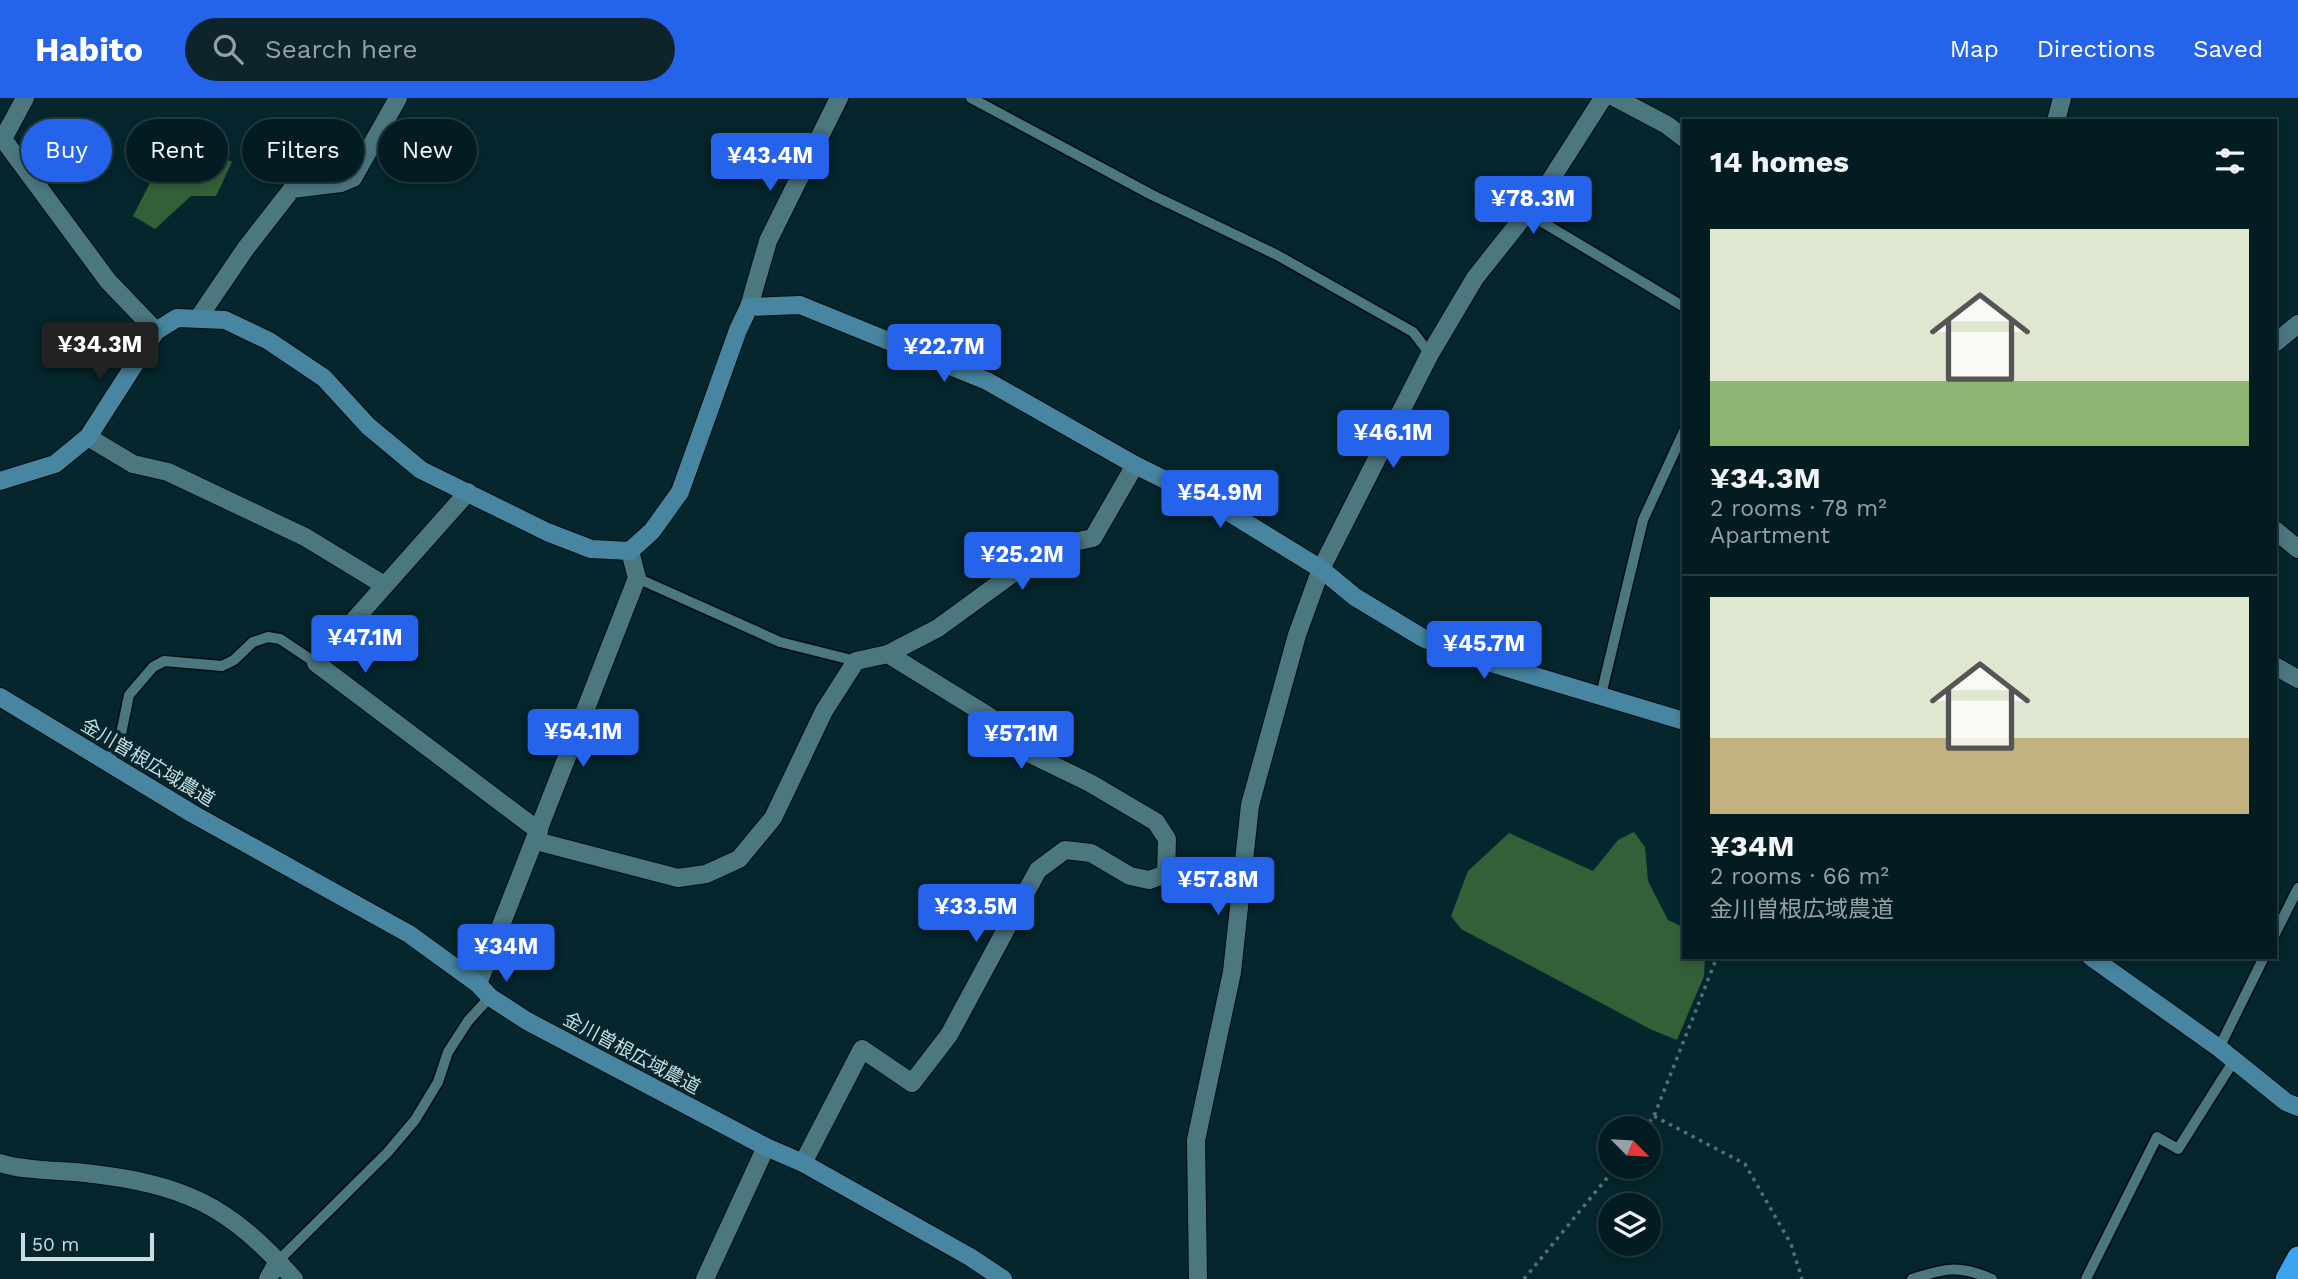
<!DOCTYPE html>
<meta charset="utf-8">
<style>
:root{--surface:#031c21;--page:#0d252a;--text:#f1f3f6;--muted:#97a1a5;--line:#243a3f;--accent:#2563eb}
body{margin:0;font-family:"Work Sans","Noto Sans JP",sans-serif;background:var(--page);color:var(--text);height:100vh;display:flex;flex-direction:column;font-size:26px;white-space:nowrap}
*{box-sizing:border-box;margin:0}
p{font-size:23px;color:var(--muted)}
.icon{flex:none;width:38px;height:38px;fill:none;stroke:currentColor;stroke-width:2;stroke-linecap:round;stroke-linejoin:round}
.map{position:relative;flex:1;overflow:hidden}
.panel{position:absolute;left:1682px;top:21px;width:595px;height:840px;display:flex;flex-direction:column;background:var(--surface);border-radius:0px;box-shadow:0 4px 10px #0003,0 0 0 2px var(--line)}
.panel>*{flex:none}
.banner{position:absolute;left:21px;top:21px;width:665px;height:63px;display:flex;gap:14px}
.needle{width:46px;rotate:114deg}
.controls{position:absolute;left:1598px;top:1018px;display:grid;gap:14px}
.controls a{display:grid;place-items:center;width:63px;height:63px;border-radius:50%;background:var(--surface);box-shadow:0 4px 10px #0003,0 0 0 2px var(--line);font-size:35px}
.scale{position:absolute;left:21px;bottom:18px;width:133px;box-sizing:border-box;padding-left:7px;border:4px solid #c8dee3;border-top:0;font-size:19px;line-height:24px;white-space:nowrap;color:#c8dee3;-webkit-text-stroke:5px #04262c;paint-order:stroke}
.price{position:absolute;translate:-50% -60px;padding:0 16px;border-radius:7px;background:var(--accent);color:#fff;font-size:23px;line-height:46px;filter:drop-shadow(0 2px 4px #0008)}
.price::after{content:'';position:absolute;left:50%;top:42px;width:21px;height:16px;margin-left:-10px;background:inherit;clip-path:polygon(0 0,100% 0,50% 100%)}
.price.on{background:#222;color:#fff}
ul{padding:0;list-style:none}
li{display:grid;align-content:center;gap:14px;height:371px;padding:0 28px}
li+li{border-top:2px solid var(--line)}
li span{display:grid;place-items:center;height:217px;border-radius:0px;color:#555}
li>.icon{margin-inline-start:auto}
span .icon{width:126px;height:126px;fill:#fffc;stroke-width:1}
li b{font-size:30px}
h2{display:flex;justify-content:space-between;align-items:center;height:84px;padding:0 28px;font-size:30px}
.tag{padding:0 24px;border-radius:32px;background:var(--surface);box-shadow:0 4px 10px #0003,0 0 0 2px var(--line);font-size:24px;line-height:63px}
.tag.on{background:var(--accent);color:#fff}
header{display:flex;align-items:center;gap:42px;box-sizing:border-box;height:98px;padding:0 35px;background:var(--accent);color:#fff}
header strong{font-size:33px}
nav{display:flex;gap:38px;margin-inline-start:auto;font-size:24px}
.search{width:490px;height:63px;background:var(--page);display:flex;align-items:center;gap:18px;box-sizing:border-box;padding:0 24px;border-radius:38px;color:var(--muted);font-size:26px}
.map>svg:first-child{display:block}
</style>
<header>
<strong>Habito</strong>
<div class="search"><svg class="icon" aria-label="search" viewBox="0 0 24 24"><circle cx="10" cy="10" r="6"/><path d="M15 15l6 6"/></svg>Search here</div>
<nav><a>Map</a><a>Directions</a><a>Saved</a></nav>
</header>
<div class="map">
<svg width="2298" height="1181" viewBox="0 0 2298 1181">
<rect width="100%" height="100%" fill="#04262c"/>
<path fill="#346037" d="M190,41l42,23 -16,34h-25l-36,33 -22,-13 32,-62z
M1634,734l11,15 3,34 20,39 15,7 1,30h21l-1,19 -27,64 -25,-10 -191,-101 -10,-13 17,-45 41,-38 84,38 25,-31z"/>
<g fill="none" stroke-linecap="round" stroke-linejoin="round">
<defs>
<path id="lane" d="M971,0l181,97 125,60 136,77 17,22
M1527,115l157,94
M637,480l143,64 76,19
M1601,597l42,-175 41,-89
M107,665l14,-29 8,-39 24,-28 11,-6 58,5 12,-6 19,-18 15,-5 12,2 36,24
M2275,836l23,-46
M2219,950l45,-91
M278,1163l109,-108 28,-33 23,-38 10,-30 20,-31 22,-24
M1912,1181c33,-11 47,-14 80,0
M2086,1181l71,-142 21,12 55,-87"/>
<path id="street" d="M25,0l-22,41 105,142 48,50
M1616,0l51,27 17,13
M2056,23l6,-23
M749,209l19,-66 71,-143
M199,219l47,-69 46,-59 49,-6 12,-5 45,-80
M2275,245l23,-19
M88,339l45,27 35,8 137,65 79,48
M468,394l-152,171 223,168
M2275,432l23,19
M888,556l102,63 28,31 72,35 66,39 11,17 -1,35
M2275,568l23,13
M536,743l142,37 28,-4 33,-15 34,-41 51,-107 32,-50 32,-7 50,-26 111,-81 44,-9 42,-73
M478,886l159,-406 -7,-27
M0,1065c26,8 58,7 85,10 98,11 143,31 209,106
M803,1065l59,-114 50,34 37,-48 89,-165 27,-20 26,3 39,23 19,4 17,-6 75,9
M268,1181l10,-18
M705,1181l61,-132
M1198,1181l-2,-139 36,-168 18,-167 47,-170 24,-66 109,-215 45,-76 66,-83 62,-97"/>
<path id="secondary" d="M0,383l55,-17 33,-27 68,-106 21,-13 48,2 44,21 55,37 44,48 53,44 126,62 44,17 39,2 22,-20 28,-39 58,-162 11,-23 51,-2 187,76 148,84 87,43 99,61 34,28 68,41 51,20 210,63
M0,599l193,117 216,120 69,50 12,13 37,24 239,126 37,16 167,94 33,22
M2091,859l128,91 67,54 12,5"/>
<path id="highway" d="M2286,1181l12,-22"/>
</defs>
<use href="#lane" stroke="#000e12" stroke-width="13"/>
<use href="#street" stroke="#000e12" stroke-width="20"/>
<use href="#secondary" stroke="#000e12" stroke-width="20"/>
<use href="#highway" stroke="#000e12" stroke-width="24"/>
<path stroke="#537076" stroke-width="3.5" stroke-dasharray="3.5 5" stroke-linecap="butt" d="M1654,1018l91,48 46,80 11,35
M1644,1031l10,-13 63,-159
M1524,1181l92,-112"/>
<use href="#lane" stroke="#4b777f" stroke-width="10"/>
<use href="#street" stroke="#4b777f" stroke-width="18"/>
<use href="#secondary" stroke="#4785a0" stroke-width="18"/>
<use href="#highway" stroke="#3da5ed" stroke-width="21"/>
</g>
<g text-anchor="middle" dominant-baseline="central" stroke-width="7" stroke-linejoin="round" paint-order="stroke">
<g font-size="19" fill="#c8dee3" stroke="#04262c">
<text transform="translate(148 664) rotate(31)">金川曽根広域農道</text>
<text transform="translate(632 955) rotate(28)">金川曽根広域農道</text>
</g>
</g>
</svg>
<div class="controls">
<a><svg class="needle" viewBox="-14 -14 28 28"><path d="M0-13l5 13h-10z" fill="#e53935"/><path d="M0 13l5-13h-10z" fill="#97a1a5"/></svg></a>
<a><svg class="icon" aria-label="layers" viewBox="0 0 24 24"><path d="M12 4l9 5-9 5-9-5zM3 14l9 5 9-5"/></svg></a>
</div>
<div class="scale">50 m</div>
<b class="price" style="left:770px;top:95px">¥43.4M</b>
<b class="price" style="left:1533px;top:138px">¥78.3M</b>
<b class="price on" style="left:100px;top:284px">¥34.3M</b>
<b class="price" style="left:944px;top:286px">¥22.7M</b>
<b class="price" style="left:1393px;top:372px">¥46.1M</b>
<b class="price" style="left:1220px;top:432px">¥54.9M</b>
<b class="price" style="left:1022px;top:494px">¥25.2M</b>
<b class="price" style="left:365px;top:577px">¥47.1M</b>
<b class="price" style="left:1484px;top:583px">¥45.7M</b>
<b class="price" style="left:583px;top:671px">¥54.1M</b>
<b class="price" style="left:1021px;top:673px">¥57.1M</b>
<b class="price" style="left:1218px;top:819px">¥57.8M</b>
<b class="price" style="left:976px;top:846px">¥33.5M</b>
<b class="price" style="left:506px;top:886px">¥34M</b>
<div class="banner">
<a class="tag on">Buy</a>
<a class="tag">Rent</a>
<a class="tag">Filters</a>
<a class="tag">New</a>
</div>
<section class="panel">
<h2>14 homes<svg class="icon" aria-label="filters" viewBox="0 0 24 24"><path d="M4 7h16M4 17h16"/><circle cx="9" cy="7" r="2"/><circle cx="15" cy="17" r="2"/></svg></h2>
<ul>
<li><span style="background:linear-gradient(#dfe7d0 70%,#8fb573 0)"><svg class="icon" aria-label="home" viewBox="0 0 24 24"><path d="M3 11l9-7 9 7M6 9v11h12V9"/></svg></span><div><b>¥34.3M</b><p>2 rooms · 78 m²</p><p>Apartment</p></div></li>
<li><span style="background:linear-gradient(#dfe7d0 65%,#c2b280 0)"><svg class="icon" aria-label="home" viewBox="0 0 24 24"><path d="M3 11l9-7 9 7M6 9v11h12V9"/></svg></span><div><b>¥34M</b><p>2 rooms · 66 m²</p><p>金川曽根広域農道</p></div></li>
</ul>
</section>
</div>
